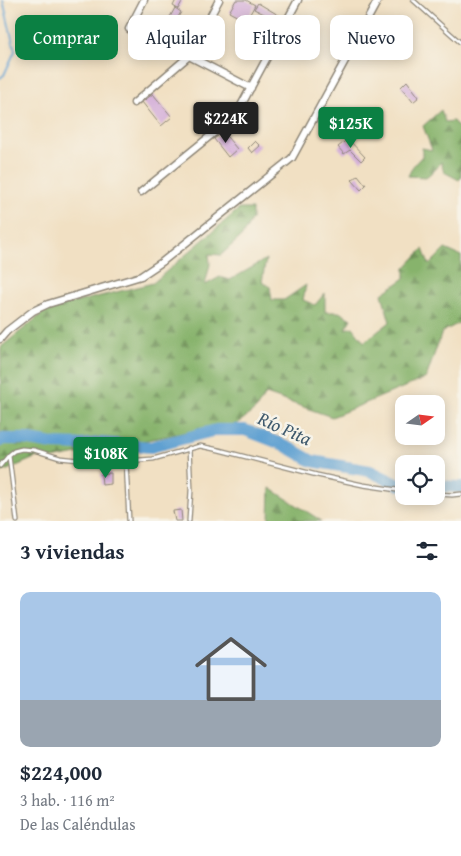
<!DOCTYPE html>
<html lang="es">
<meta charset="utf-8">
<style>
:root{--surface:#fff;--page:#f6f6f7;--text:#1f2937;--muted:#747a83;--accent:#0b8043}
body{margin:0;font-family:"Gentium Book Plus",serif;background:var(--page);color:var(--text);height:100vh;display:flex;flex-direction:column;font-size:19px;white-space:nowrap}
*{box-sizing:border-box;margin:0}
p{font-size:16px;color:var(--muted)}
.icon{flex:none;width:28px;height:28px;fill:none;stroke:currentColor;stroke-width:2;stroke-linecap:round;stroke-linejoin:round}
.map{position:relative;height:521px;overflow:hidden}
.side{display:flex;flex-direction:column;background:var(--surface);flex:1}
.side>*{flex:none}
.hud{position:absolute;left:15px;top:15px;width:431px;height:45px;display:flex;gap:10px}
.needle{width:32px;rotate:76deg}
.buttons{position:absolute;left:395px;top:395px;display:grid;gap:10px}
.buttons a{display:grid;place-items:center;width:50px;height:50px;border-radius:10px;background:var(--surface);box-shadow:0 2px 12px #0003;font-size:25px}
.price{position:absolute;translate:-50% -42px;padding:0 11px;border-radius:5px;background:var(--accent);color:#fff;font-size:16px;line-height:32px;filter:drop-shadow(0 1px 2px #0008)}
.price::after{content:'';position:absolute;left:50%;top:30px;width:15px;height:11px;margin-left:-8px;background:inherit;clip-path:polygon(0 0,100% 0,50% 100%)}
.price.current{background:#222;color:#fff}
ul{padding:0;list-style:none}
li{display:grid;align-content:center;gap:10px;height:265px;padding:0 20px}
li span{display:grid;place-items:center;height:155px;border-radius:10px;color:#555}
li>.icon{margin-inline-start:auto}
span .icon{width:90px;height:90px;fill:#fffc;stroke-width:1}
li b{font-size:21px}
h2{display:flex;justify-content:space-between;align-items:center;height:60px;padding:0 20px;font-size:21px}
.chip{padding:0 18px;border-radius:10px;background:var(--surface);box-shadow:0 2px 12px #0003;font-size:18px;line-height:45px}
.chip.current{background:var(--accent);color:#fff}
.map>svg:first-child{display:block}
</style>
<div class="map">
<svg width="461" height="521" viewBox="0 0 461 521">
<defs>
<pattern id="forest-firs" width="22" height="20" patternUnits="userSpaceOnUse" patternTransform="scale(1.25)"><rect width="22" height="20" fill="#87b36c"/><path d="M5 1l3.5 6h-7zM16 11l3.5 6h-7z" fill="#6f9259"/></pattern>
</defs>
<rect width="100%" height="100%" fill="#f7f3e8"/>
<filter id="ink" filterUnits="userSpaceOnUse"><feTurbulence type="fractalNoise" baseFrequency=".02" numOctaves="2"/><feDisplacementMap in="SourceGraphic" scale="10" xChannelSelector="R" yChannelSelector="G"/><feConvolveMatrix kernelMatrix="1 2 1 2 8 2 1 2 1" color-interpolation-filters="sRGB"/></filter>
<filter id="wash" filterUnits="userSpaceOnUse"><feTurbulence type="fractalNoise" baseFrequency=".0096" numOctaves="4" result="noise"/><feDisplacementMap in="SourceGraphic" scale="20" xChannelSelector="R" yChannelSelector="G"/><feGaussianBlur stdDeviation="1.12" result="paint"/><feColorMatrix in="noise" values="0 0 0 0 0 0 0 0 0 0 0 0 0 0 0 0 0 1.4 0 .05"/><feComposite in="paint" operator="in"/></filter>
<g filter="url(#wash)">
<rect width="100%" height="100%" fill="#f1e0c3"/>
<path fill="url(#forest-firs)" stroke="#596f4c" d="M441,110l4,12 8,-1 8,10v47l-2,2 -15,-8 -3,-10 -5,7 -10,8 -18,-1 5,-10 9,-10v-8l10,2 -9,-24z
M239,209h13v10l-10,17 -21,19 -12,-1 1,10 -5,21 15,-8 10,3 21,-12 15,-9 -4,23 8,5 2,13h12l22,-15 -3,15 12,5 10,-12v19h14l12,7 -6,10 8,-2 11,15 26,-20 -8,-28 23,-16v-10l18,-19 6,16 16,-16 16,7v66l-19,10 -16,46 -94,39 -66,-23 -10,15 -19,15 -24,3 -161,32 -15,-2 -37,16 1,-126 47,-38 105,-26z
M270,488l50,32 1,1h-52z"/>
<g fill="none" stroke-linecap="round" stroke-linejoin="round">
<path stroke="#5ea0d1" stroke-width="2" d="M0,78l4,-3 11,-24 -12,-51"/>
<path stroke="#5ea0d1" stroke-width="12" d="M0,441l2,-2h22l29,5 29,1 18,-2 51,4 65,-17h29l39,15 28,16 58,10 29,14h5
M436,486l25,1"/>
</g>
<g id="blocks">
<path fill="#d5b1d9" d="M176,0h7l-5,9 -5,-3z
M236,0h10l9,5 -9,16 -17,-9z
M258,3l22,13 -10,18 -12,-7 6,-13 -10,-5z
M175,8l6,4 -5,9 -6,-4z
M407,81l12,16 -6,5 -12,-15z
M153,94l19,23 -11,9 -19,-24z
M223,132l14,17 -9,8 -14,-18z
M348,139l17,18 -4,4 -11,-11 -6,4 -6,-7z
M255,141l5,5 -8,7 -4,-5z
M358,175l8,10 -5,5 -9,-10z
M111,473v11l-9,1 -1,-11z
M181,510l1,11h-7l-2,-10z"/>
</g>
</g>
<g filter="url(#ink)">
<use href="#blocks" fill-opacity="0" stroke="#8e8677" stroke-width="1"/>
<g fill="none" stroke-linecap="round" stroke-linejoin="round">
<defs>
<path id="lane" d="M413,0l48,43
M189,448l2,42 -2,31
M9,456l8,65
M126,461l3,60
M0,466l9,-11 5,-4 8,-2 12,1 26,8 29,3h37l27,-2 47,-13 19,4 98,25 46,10 41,6
M436,494l16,1 9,-1"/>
<path id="street" d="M129,29l15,-29
M189,56l62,32
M134,103l55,-47 30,-56
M141,192l95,-77 62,-115
M0,339l7,-8 26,-20 15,-7 93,-28 21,-14 130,-104 86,-158"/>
</defs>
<use href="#lane" stroke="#8e8677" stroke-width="5.5"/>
<use href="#street" stroke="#8e8677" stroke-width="9"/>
<use href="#lane" stroke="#fff" stroke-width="3"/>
<use href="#street" stroke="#fff" stroke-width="6"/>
</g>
</g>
<g text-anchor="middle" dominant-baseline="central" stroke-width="5" stroke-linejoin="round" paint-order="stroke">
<g font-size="19" font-style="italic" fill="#3f5a6d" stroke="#f7f3e8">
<text transform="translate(285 428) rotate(24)">Río Pita</text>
</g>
</g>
</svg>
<div class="buttons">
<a><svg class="needle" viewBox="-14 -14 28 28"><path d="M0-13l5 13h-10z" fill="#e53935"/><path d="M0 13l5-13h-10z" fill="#747a83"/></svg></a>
<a><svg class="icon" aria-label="locate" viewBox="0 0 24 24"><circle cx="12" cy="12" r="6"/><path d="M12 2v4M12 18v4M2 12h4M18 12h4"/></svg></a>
</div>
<b class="price current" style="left:226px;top:144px">$224K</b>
<b class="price" style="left:351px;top:149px">$125K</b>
<b class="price" style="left:106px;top:479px">$108K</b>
<div class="hud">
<a class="chip current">Comprar</a>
<a class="chip">Alquilar</a>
<a class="chip">Filtros</a>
<a class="chip">Nuevo</a>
</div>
</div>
<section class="side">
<h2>3 viviendas<svg class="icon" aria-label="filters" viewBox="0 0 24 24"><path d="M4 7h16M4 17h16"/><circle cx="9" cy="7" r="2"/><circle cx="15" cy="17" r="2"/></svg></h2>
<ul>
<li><span style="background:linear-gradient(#a9c7e8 70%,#9aa5b1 0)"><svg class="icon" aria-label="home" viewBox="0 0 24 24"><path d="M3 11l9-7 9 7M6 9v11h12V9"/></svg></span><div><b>$224,000</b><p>3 hab. · 116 m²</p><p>De las Caléndulas</p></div></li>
</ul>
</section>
